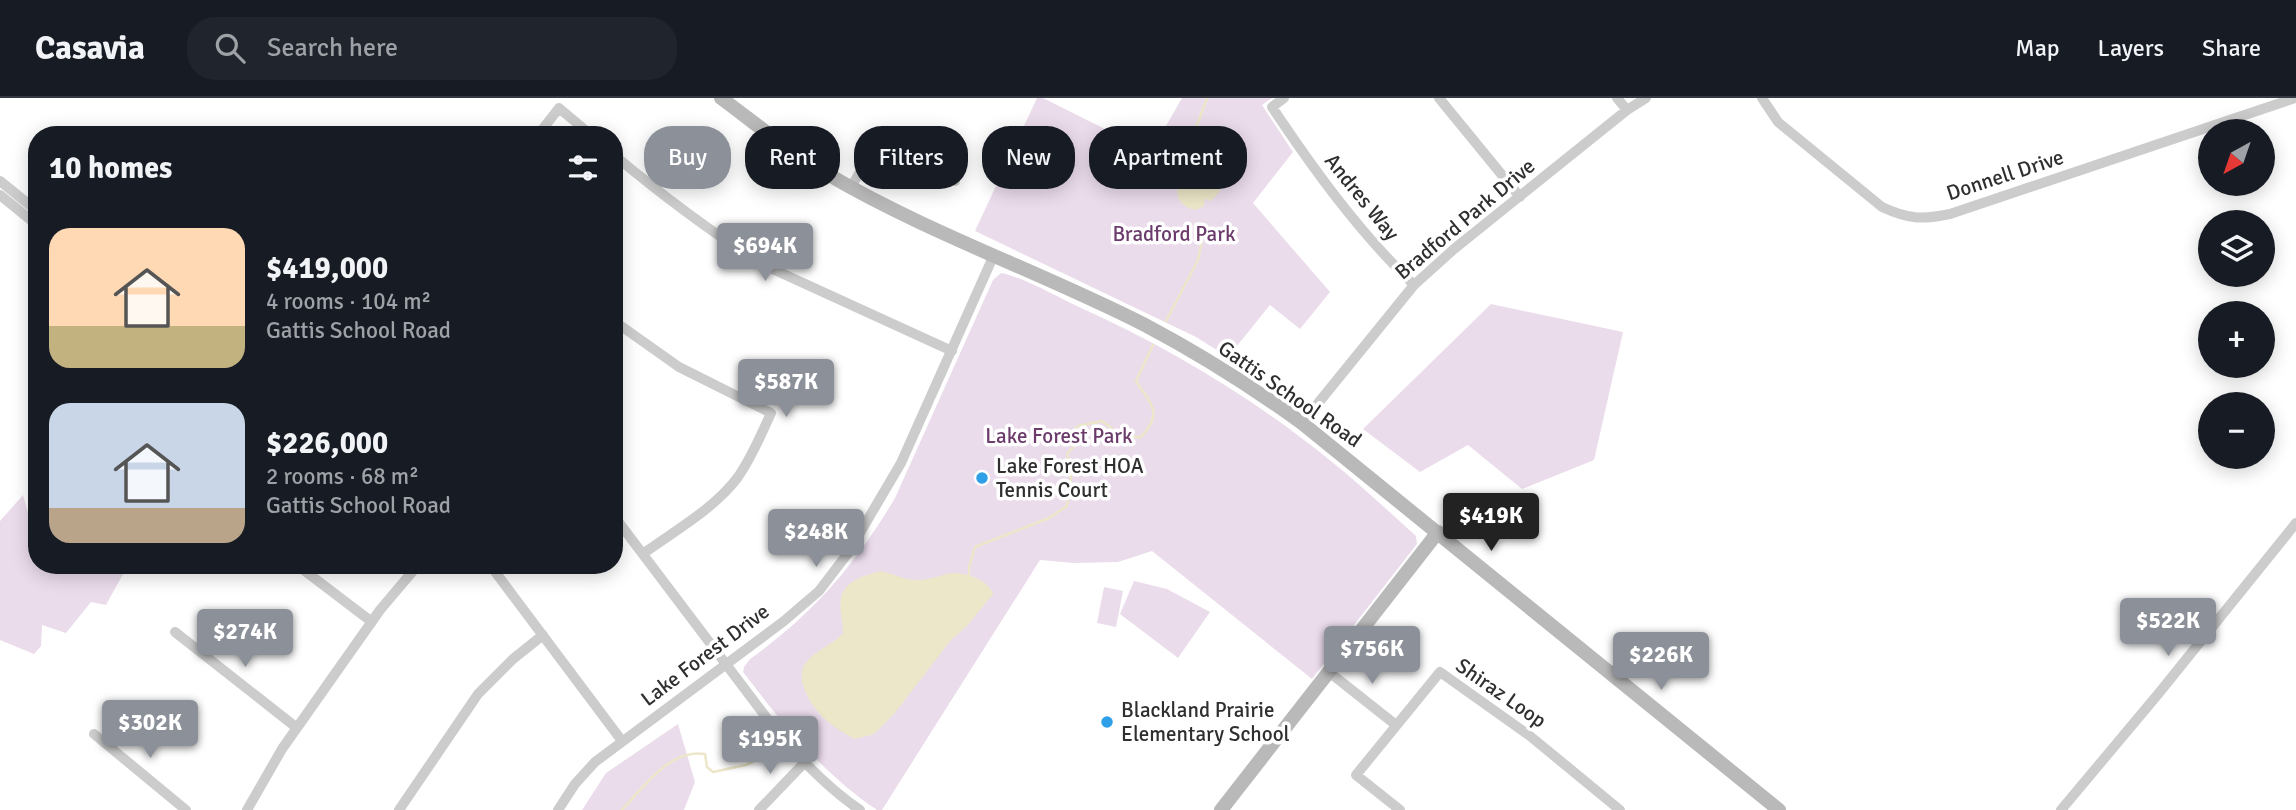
<!DOCTYPE html>
<meta charset="utf-8">
<style>
:root{--surface:#171b24;--page:#20242c;--text:#f1f3f6;--muted:#9ea1a6;--line:#363941;--accent:#8c9099}
body{margin:0;font-family:Signika,sans-serif;background:var(--page);color:var(--text);height:100vh;display:flex;flex-direction:column;font-size:26px;white-space:nowrap}
*{box-sizing:border-box;margin:0}
p{font-size:23px;color:var(--muted)}
.icon{flex:none;width:38px;height:38px;fill:none;stroke:currentColor;stroke-width:2;stroke-linecap:round;stroke-linejoin:round}
.map{position:relative;flex:1;overflow:hidden}
.sheet{position:absolute;left:28px;top:28px;width:595px;height:448px;display:flex;flex-direction:column;background:var(--surface);border-radius:28px;box-shadow:0 4px 18px #0003}
.sheet>*{flex:none}
.banner{position:absolute;left:644px;top:28px;width:665px;height:63px;display:flex;gap:14px}
.needle{width:46px;rotate:220deg}
.buttons{position:absolute;left:2198px;top:21px;display:grid;gap:14px}
.buttons a{display:grid;place-items:center;width:77px;height:77px;border-radius:50%;background:var(--surface);box-shadow:0 4px 18px #0003;font-size:35px}
.price{position:absolute;translate:-50% -60px;padding:0 16px;border-radius:7px;background:var(--accent);color:#fff;font-size:23px;line-height:46px;filter:drop-shadow(0 2px 4px #0008)}
.price::after{content:'';position:absolute;left:50%;top:42px;width:21px;height:16px;margin-left:-10px;background:inherit;clip-path:polygon(0 0,100% 0,50% 100%)}
.price.on{background:#222;color:#fff}
ul{padding:0;list-style:none}
li{display:flex;align-items:center;gap:21px;height:175px;padding:0 21px}
li span{display:grid;place-items:center;flex:none;width:196px;height:140px;border-radius:21px;color:#555}
li>.icon{margin-inline-start:auto}
span .icon{width:84px;height:84px;fill:#fffc;stroke-width:1}
li b{font-size:30px}
h2{display:flex;justify-content:space-between;align-items:center;height:84px;padding:0 21px;font-size:30px}
.chip{padding:0 24px;border-radius:28px;background:var(--surface);box-shadow:0 4px 18px #0003;font-size:24px;line-height:63px}
.chip.on{background:var(--accent);color:#fff}
header{display:flex;align-items:center;gap:42px;box-sizing:border-box;height:98px;padding:0 35px;background:var(--surface);border-bottom:2px solid var(--line)}
header strong{font-size:33px}
nav{display:flex;gap:38px;margin-inline-start:auto;font-size:24px}
.search{width:490px;height:63px;background:var(--page);display:flex;align-items:center;gap:18px;box-sizing:border-box;padding:0 24px;border-radius:28px;color:var(--muted);font-size:26px}
.map>svg:first-child{display:block}
</style>
<header>
<strong>Casavia</strong>
<div class="search"><svg class="icon" aria-label="search" viewBox="0 0 24 24"><circle cx="10" cy="10" r="6"/><path d="M15 15l6 6"/></svg>Search here</div>
<nav><a>Map</a><a>Layers</a><a>Share</a></nav>
</header>
<div class="map">
<svg width="2296" height="712" viewBox="0 0 2296 712">
<rect width="100%" height="100%" fill="#fff"/>
<path fill="#ebdcec" d="M1037,0h6l108,54 31,-54h90l-10,7 31,47 -40,51 77,89 -30,37 -30,-24 -42,52 -32,-20 -221,-106z
M1001,175c22,4 56,24 78,34 91,41 176,92 253,155 29,23 56,49 84,74l1,8 -105,135 -160,-128 -34,11 -44,1 -34,-3 -158,250h-5c-55,-37 -94,-86 -134,-138l1,-5 6,-8c63,-45 106,-95 145,-161l98,-218z
M1491,206l132,28 -29,128 -72,29 -54,-44 -48,27 -57,-43z
M23,397l8,28 6,-4v46l70,3 1,-3h20l-22,40 -15,-3 -25,31 -24,-8 -1,21 -7,8 -34,-14v-119z
M1134,483l33,8 43,23 -32,46 -58,-44z
M1104,489l19,4 -7,36 -19,-4z
M678,626l17,58 -11,28h-102l24,-37z"/>
<path fill="#ece7c8" d="M1196,29c16,15 19,44 24,64l-11,12 1,-3 -5,-1 -1,7 -8,4c-24,-5 -20,-22 -15,-41 5,-16 3,-29 15,-42z
M881,473c12,3 26,10 38,9 12,0 21,-5 32,-7 14,-1 38,7 42,21l-26,32 -16,14 -57,74 -20,20 -19,5c-24,-12 -43,-27 -52,-54 -2,-6 -2,-16 2,-21 9,-14 27,-18 38,-31 0,-11 -4,-25 -2,-35 4,-18 25,-23 40,-27z"/>
<g fill="none" stroke-linecap="round" stroke-linejoin="round">
<path stroke="#ece7c8" stroke-width="2.5" d="M1196,30l11,-30
M1166,223l32,-61 4,-20
M966,480l3,-2v-9l6,-20 74,-29 18,-12 4,-28 -4,-24 15,-17 -8,-6 4,-5 24,-5 21,16h18c23,-25 10,-32 -5,-56l17,-36
M622,712c21,-22 48,-62 83,-56l2,13 6,5 33,-7 29,-14"/>
<path stroke="#ccc" stroke-width="10" d="M1284,0l-12,9c42,63 87,125 142,178
M1439,0l81,99
M1617,0l10,12
M1762,0l16,24 104,85c26,12 40,13 68,7l345,-116
M538,37l21,-27 32,27
M614,57c48,40 99,79 152,111l186,85
M0,83l37,30
M851,89l15,-25 13,-12h6l17,12 53,19
M0,97l37,30
M614,223l65,46 92,46c-10,22 -19,44 -33,64 -23,31 -62,53 -94,76
M1302,325l112,-138 40,-36 173,-139 19,-12
M614,418l164,217c24,28 51,56 82,77
M297,467l75,57
M490,467l132,176
M175,534l122,96
M1329,574l67,53
M94,636l92,76
M247,712l35,-61 98,-139 38,-45
M399,712l79,-116 35,-35 30,-24
M558,712l17,-26 20,-22 189,-141 35,-30 29,-38 53,-90 92,-206
M759,712l45,-47
M1400,712l-44,-35 84,-103 90,64 90,74
M2061,712l98,-117 137,-170"/>
<path stroke="#b9b9b9" stroke-width="14" d="M721,0c35,26 70,55 108,77 101,59 212,97 316,150 55,29 107,62 157,98l477,387
M1221,712l217,-278"/>
</g>
<g fill="#2fa0e7" stroke="#fff" stroke-width="2.5">
<circle cx="982" cy="380" r="7"/>
<circle cx="1107" cy="624" r="7"/>
</g>
<g text-anchor="middle" dominant-baseline="central" stroke-width="7" stroke-linejoin="round" paint-order="stroke">
<g font-size="21" fill="#2f2f2f" stroke="#fff">
<text transform="translate(2005 77) rotate(-18)">Donnell Drive</text>
<text transform="translate(1362 99) rotate(51)">Andres Way</text>
<text transform="translate(1465 121) rotate(-40)">Bradford Park Drive</text>
<text transform="translate(1290 296) rotate(35)">Gattis School Road</text>
<text transform="translate(705 557) rotate(-37)">Lake Forest Drive</text>
<text transform="translate(1501 595) rotate(35)">Shiraz Loop</text>
</g>
<g font-size="21" fill="#6b3b6b" stroke="#fff">
<text x="1174" y="136">Bradford Park</text>
<text x="1059" y="338">Lake Forest Park</text>
</g>
<g font-size="21" fill="#2f2f2f" stroke="#fff" text-anchor="start">
<text x="996" y="368">Lake Forest HOA<tspan x="996" dy="24">Tennis Court</tspan></text>
<text x="1121" y="612">Blackland Prairie<tspan x="1121" dy="24">Elementary School</tspan></text>
</g>
</g>
</svg>
<div class="buttons">
<a><svg class="needle" viewBox="-14 -14 28 28"><path d="M0-13l5 13h-10z" fill="#e53935"/><path d="M0 13l5-13h-10z" fill="#9ea1a6"/></svg></a>
<a><svg class="icon" aria-label="layers" viewBox="0 0 24 24"><path d="M12 4l9 5-9 5-9-5zM3 14l9 5 9-5"/></svg></a>
<a>+</a>
<a>−</a>
</div>
<b class="price" style="left:765px;top:185px">$694K</b>
<b class="price" style="left:786px;top:321px">$587K</b>
<b class="price on" style="left:1491px;top:455px">$419K</b>
<b class="price" style="left:816px;top:471px">$248K</b>
<b class="price" style="left:2168px;top:560px">$522K</b>
<b class="price" style="left:245px;top:571px">$274K</b>
<b class="price" style="left:1372px;top:588px">$756K</b>
<b class="price" style="left:1661px;top:594px">$226K</b>
<b class="price" style="left:150px;top:662px">$302K</b>
<b class="price" style="left:770px;top:678px">$195K</b>
<div class="banner">
<a class="chip on">Buy</a>
<a class="chip">Rent</a>
<a class="chip">Filters</a>
<a class="chip">New</a>
<a class="chip">Apartment</a>
</div>
<section class="sheet">
<h2>10 homes<svg class="icon" aria-label="filters" viewBox="0 0 24 24"><path d="M4 7h16M4 17h16"/><circle cx="9" cy="7" r="2"/><circle cx="15" cy="17" r="2"/></svg></h2>
<ul>
<li><span style="background:linear-gradient(#ffd9b3 70%,#c2b280 0)"><svg class="icon" aria-label="home" viewBox="0 0 24 24"><path d="M3 11l9-7 9 7M6 9v11h12V9"/></svg></span><div><b>$419,000</b><p>4 rooms · 104 m²</p><p>Gattis School Road</p></div></li>
<li><span style="background:linear-gradient(#c9d6e8 75%,#b9a48a 0)"><svg class="icon" aria-label="home" viewBox="0 0 24 24"><path d="M3 11l9-7 9 7M6 9v11h12V9"/></svg></span><div><b>$226,000</b><p>2 rooms · 68 m²</p><p>Gattis School Road</p></div></li>
</ul>
</section>
</div>
